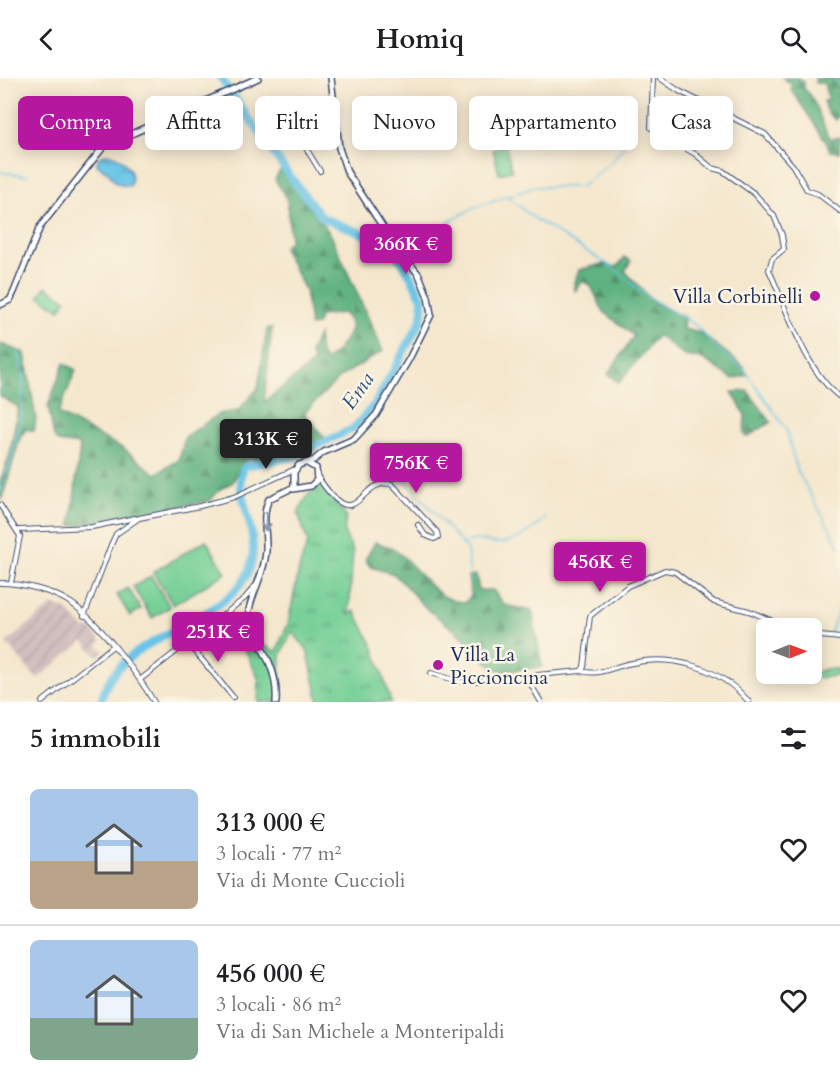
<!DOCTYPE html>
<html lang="it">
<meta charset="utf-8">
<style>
:root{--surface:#fff;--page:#f2f2f2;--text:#202124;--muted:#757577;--line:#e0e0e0;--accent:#b5179e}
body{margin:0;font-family:Cardo,serif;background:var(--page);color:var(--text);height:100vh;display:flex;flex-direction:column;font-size:22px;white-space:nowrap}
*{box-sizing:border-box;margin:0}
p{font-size:20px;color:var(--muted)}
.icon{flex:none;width:33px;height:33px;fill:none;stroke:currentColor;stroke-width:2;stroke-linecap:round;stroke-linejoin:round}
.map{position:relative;height:624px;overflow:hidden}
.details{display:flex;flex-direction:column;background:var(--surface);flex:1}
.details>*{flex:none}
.banner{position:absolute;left:18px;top:18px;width:804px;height:54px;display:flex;gap:12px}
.needle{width:39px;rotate:89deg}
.buttons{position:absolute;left:756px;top:540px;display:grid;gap:12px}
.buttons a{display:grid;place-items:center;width:66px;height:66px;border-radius:9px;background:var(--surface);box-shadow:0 3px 15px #0003;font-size:30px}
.price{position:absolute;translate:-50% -51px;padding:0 14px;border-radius:6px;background:var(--accent);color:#fff;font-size:20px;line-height:39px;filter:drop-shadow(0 2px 3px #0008)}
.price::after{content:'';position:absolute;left:50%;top:36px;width:18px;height:14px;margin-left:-9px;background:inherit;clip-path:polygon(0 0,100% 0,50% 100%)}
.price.on{background:#222;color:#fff}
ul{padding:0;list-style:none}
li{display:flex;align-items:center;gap:18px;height:150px;padding:0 30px}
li+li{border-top:2px solid var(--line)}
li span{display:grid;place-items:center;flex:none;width:168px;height:120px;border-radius:9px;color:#555}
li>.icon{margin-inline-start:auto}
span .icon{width:72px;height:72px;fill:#fffc;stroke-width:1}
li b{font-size:26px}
h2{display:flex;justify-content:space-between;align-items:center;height:72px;padding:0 30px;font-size:26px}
.tag{padding:0 21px;border-radius:9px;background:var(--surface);box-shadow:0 3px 15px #0003;font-size:21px;line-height:54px}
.tag.on{background:var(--accent);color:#fff}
header{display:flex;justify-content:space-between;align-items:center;height:78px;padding:0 30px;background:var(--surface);font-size:27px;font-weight:600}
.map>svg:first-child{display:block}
</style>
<header><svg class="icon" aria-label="back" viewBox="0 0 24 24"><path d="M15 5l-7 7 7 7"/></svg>Homiq<svg class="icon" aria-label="search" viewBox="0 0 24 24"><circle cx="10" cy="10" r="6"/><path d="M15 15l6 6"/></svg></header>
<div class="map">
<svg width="840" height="624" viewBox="0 0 840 624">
<defs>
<pattern id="industrial-furrows" width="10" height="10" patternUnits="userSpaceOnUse" patternTransform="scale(1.5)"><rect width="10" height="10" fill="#d1bfbf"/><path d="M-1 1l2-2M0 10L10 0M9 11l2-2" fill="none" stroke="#b3a4a7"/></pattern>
<pattern id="grass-tufts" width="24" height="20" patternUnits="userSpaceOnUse" patternTransform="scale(1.5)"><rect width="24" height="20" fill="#77d097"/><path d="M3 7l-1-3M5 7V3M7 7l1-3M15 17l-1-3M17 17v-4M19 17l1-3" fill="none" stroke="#61a97e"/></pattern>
<pattern id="forest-firs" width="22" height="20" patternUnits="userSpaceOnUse" patternTransform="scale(1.5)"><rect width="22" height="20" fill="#61b280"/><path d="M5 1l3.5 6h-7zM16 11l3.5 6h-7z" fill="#4f916c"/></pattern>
<pattern id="water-ripples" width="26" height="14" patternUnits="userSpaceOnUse" patternTransform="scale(1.5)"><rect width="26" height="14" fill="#69c4e7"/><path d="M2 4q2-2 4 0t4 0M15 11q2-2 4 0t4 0" fill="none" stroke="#56a0be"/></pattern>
</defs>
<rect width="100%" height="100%" fill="#fcf5e5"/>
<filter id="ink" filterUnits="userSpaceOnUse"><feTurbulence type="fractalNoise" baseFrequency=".0167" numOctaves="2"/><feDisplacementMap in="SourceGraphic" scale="12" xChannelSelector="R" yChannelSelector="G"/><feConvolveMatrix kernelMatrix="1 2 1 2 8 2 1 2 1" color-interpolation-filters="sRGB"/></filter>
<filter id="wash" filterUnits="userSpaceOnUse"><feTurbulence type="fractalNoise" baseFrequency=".008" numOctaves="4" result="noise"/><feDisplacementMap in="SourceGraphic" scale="24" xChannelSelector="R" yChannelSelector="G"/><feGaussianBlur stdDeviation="1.35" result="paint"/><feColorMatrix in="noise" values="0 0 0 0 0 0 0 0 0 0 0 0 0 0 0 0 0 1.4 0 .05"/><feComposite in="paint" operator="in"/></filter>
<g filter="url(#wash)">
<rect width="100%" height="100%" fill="#f4e7cd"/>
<path fill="url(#industrial-furrows)" d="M52,527l12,3 21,21 5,-1 11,13 -3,4 5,6 -6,5 -14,-15 -46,38 -31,-36z"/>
<path fill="url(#grass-tufts)" stroke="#49807a" stroke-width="1.5" d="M321,407l5,3 20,29 -2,15 9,19 -4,63 6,-3 19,37 17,54h-72l-12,-53 -15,-17 -11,23 -2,47h-21l1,-22 -20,-44h7l30,16 12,-28 12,-59 8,-22 -10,-30 10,-18z
M825,591h15v6l-28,4 -4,-4z"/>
<path fill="url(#forest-firs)" stroke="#3e706f" stroke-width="1.5" d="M783,0h16l5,4v7c14,12 16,35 27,50l9,-2 -1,15 -9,-1 -5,-11 -34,-51 1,-4z
M815,0h25v36l-4,6 -8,-7 -5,-12 5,-1 -4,-17h-9z
M281,91l50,66 52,116 -43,26 -36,36 21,25 -28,15 -53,7 -11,22 -13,7 -10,12 -139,25 9,-81 -22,-3 -4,-5 -6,-31 16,-43 12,7 -18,44 66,35 32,25 23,-14 6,-23 34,-23 19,-3 20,-23 9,-59 5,-1 -8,74 50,-40 -4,-9 8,-18 2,18 6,8 11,-10 14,-20 -2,-11 -6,-7 -24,3 -2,9 -7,1 -5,-36 -22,-42 7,-8 -3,-41 -12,-20z
M625,179l6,4 -6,10 28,31 31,15 -1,12 18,4 43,34 3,8 -14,4 -30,-20 -19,-3 -26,-21 -39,48 -11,-9 26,-38 -31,-25 -12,-25 -8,-5 -8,10 -1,-7 5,-14 23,-6 15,3z
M0,266l25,9 11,66 -2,12 -8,-2 -6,9 -19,64 -1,-20 10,-28 8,-47 -18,-11z
M748,313l23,31 -24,15 -3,-2 1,-20 -13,-23z
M375,464c8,2 18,6 25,12 20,16 36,49 66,48l5,-7 -3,-19 8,-1 3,15h14l11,15 28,6 10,56 -41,5 -17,-12 -21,-23 -37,-29 -32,-34 -23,-7 -6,-7z"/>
<path fill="#77d097" stroke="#49807a" stroke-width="1.5" d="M493,33l5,20 -10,3 -5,-21z
M506,68l6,25 -13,3 -6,-25z
M46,208l20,14 -6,10 -21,-14z
M206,462l20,33 -53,32 -20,-33z
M151,498l19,31 -18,11 -19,-31z
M128,510l13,21 -11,7 -13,-21z"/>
<path fill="url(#water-ripples)" stroke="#427aa2" stroke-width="1.5" d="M106,76c15,1 31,17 24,32l-14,-2 -8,-12 -11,-7 1,-7z"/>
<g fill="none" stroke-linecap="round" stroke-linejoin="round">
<path stroke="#69c4e7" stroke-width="1.5" d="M835,0l5,6
M224,10l3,-1
M0,94l29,4
M508,119l24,20 83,52 33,28 46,27 26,27 24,18 42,60 11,41 43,77
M406,169l67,-39 18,-6 44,-15h46l29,-24 15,-18
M376,363l29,39 62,69 4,34
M0,415c16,-45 31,-95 18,-142
M464,466c13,-8 19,-2 32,-1 18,1 39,-14 51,-26
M830,556l10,-29"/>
<path stroke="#69c4e7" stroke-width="8" d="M101,624c12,-63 105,-73 140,-118 33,-42 -14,-91 4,-118l48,-9 61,-29 21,-24 45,-82 3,-12 -1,-12 -17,-32 -14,-17 -32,-17 -36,-14 -35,-44 -67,-96"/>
</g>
</g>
<g filter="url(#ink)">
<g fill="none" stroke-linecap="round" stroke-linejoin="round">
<path stroke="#c9c2b7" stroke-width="5" stroke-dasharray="5 2.5" stroke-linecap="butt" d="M249,532l2,20"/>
<defs>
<path id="street" d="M653,0l-2,50 44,26 17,14 11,3 32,23 19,22 8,19 2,14 -12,10 -3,11c18,39 36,101 71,127
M660,0l19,13 86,43 28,32 14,24 11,4 22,17
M331,57v-16l5,-4
M320,93l-16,-26 1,-4 32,-7
M318,399c41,63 39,0 74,7l45,48 1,5 -4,2 -9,-4 -7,-10
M0,427l20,31 -9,47
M19,452l73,-3 43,-9
M0,505c21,0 53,8 71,20 28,19 65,69 83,99
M84,538l27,-71 5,-11 23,-16 61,-12 34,-9 61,-28
M812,557l28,3
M187,564l46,55
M581,593c15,5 31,-3 46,-7 44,-11 93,3 122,38
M431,595l30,9 120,-11 3,-4 6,-51 38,-30 37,-16 10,2 39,30 35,9 40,17
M526,598l15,26
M141,601l104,-81 10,-12
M42,624l71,-56"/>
<path id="secondary" d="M0,227l10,-5 4,-8 26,-65 64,-81 154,-68
M293,411l18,-3 6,-6 -1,-12 -9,-5
M249,532c4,-20 16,-38 17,-59 1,-17 -5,-36 3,-52l25,-12v-15l5,-7 15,-5 10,-8 30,-13 22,-24 33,-56 22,-44 -3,-18 -9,-22 -29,-37 -43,-66 -8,-24 -8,-70
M251,552c15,24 27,43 25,72"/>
</defs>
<use href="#street" stroke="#3c4b6f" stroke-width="6"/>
<use href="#secondary" stroke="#3c4b6f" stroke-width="8"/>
<use href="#street" stroke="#fff" stroke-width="4"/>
<use href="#secondary" stroke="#fff" stroke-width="5"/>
</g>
<defs><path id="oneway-shaft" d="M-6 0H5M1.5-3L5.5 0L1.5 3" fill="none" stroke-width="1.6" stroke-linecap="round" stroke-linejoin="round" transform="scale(1.5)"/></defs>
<use stroke="#8d97ae" href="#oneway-shaft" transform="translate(266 444) rotate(91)"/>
</g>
<g fill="#b5179e" stroke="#fcf5e5" stroke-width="2">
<circle cx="815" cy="218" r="6"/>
<circle cx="438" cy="587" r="6"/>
</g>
<g text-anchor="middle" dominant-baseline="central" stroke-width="5" stroke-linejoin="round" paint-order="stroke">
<g font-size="20" fill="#1b2f5e" stroke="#fcf5e5" text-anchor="end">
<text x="803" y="218">Villa Corbinelli</text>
<text x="450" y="576" text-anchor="start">Villa La<tspan x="450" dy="23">Piccioncina</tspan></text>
</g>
<g font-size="21" font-style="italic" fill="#2e5480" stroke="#fcf5e5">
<text transform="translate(358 313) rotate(-55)">Ema</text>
</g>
</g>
</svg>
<div class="buttons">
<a><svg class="needle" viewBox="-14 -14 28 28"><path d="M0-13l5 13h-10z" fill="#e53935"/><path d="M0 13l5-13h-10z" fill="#757577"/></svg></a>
</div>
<b class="price" style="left:406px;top:197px">366K €</b>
<b class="price on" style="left:266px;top:392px">313K €</b>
<b class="price" style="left:416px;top:416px">756K €</b>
<b class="price" style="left:600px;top:515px">456K €</b>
<b class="price" style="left:218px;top:585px">251K €</b>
<div class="banner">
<a class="tag on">Compra</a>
<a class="tag">Affitta</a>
<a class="tag">Filtri</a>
<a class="tag">Nuovo</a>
<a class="tag">Appartamento</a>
<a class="tag">Casa</a>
</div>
</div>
<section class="details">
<h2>5 immobili<svg class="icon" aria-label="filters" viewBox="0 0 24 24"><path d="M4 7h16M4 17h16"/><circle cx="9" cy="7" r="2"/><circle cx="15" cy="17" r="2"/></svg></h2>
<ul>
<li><span style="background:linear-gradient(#a9c7e8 60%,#b9a48a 0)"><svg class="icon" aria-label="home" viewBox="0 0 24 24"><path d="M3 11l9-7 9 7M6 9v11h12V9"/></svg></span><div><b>313 000 €</b><p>3 locali · 77 m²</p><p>Via di Monte Cuccioli</p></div><svg class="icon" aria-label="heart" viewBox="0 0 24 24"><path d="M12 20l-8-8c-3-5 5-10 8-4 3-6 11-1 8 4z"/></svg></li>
<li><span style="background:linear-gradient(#a9c7e8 65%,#7fa58c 0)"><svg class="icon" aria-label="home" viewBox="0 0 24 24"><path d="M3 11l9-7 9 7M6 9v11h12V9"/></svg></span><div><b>456 000 €</b><p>3 locali · 86 m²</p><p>Via di San Michele a Monteripaldi</p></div><svg class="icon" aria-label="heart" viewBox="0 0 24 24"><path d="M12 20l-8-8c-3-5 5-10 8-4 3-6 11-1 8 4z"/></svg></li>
</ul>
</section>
